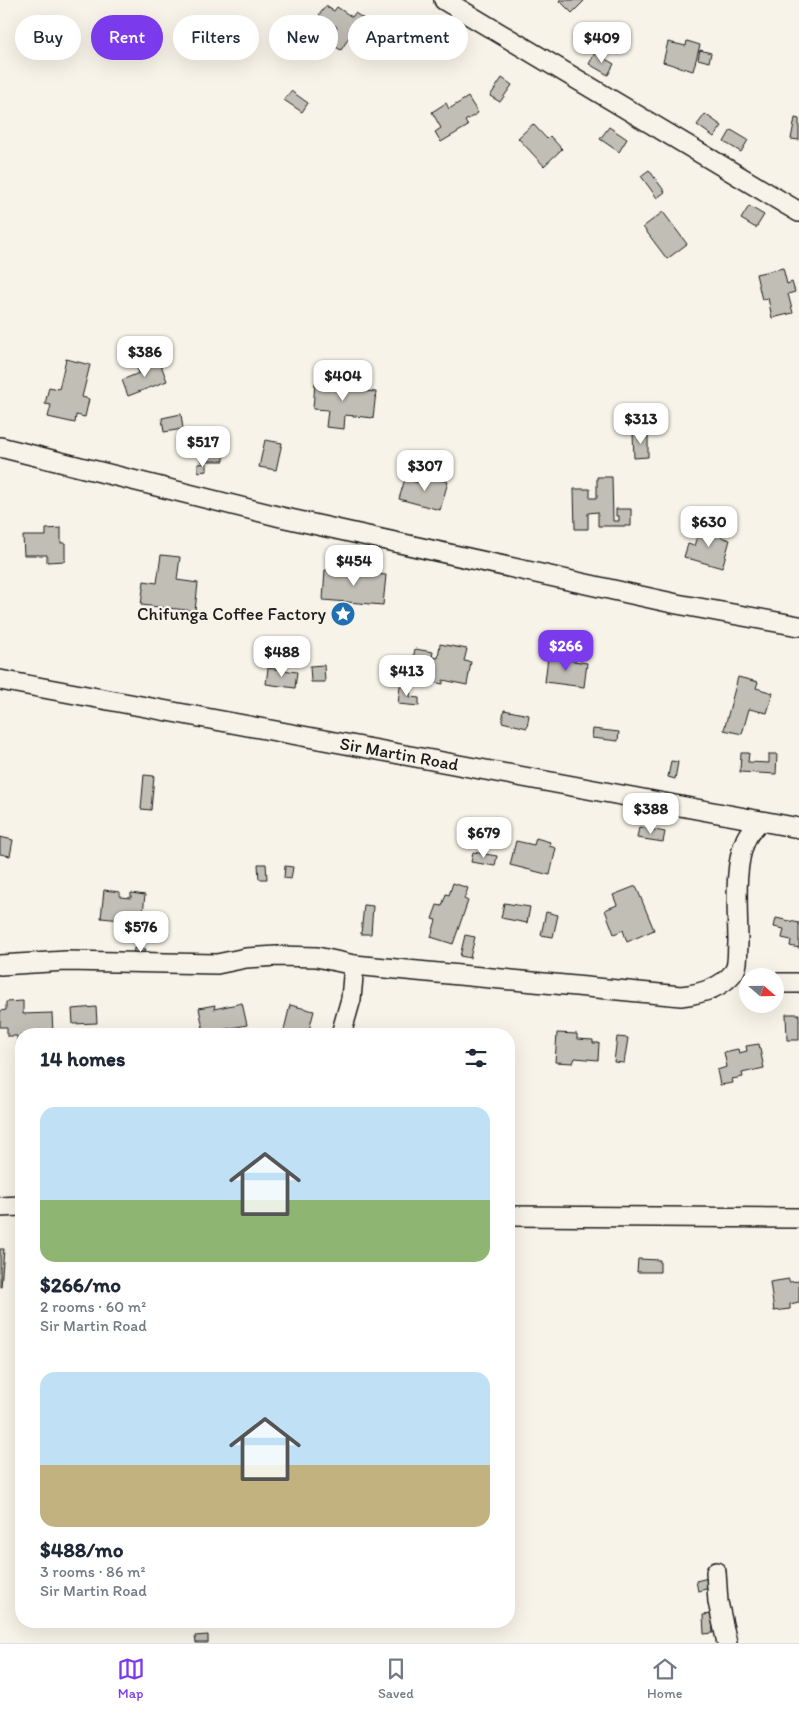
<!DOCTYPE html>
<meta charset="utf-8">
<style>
:root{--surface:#fff;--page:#f2f2f3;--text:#1f2937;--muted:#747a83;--line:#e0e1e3;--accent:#7c3aed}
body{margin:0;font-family:Itim,sans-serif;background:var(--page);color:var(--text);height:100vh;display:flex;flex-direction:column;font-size:19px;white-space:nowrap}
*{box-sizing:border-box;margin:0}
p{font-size:16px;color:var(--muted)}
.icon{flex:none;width:28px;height:28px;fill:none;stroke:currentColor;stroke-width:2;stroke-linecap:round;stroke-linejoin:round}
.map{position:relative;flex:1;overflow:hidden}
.details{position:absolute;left:15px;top:1028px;width:500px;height:600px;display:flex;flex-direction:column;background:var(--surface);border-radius:20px;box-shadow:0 5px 20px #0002}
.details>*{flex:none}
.banner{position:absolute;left:15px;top:15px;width:500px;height:45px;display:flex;gap:10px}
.needle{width:32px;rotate:110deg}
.tools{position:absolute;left:739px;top:968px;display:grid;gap:10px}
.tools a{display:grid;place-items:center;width:45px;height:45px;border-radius:50%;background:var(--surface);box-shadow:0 5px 20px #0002;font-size:25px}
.price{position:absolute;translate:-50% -42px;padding:0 11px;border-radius:10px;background:#fff;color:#222;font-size:16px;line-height:32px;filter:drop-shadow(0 1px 2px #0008)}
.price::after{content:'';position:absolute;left:50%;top:30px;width:15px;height:11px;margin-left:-8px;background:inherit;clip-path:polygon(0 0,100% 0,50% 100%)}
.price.on{background:var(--accent);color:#fff}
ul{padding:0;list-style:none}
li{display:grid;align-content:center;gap:10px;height:265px;padding:0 25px}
li span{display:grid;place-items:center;height:155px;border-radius:15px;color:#555}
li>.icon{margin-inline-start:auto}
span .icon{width:90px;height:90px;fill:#fffc;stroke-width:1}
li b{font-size:21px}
h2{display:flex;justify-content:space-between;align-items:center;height:60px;padding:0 25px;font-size:21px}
.pill{padding:0 18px;border-radius:22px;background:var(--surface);box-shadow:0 5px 20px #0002;font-size:18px;line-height:45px}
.pill.on{background:var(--accent);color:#fff}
.tabs{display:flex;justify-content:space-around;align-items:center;height:70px;border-top:1px solid var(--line);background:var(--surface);font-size:14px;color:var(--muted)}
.tabs a{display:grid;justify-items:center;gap:2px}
.tabs .on{color:var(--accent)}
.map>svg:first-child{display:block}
</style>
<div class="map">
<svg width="799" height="1643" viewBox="0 0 799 1643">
<rect width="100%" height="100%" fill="#f7f3e8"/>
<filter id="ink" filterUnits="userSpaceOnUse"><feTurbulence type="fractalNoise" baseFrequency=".02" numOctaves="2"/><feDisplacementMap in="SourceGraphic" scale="10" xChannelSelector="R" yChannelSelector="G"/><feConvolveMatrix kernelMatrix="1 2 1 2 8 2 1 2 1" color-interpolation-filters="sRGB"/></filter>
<g filter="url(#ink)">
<path fill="#c0beb5" stroke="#1c1c1c" d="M559,0h24l1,1 -12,12z
M326,6l8,5 3,-4 15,10 3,-4 9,6 -10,15 5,3 -2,3 -7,-4 -9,14 -14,-8 10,-15 -18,-12z
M687,41l13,4 -7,26 -30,-9 5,-20 18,4z
M700,50l11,3 -2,9 -11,-3z
M595,53l19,11 -6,11 -19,-11z
M502,78l10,7 -12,17 -10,-6z
M291,91l17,12 -6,9 -18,-12z
M468,97l10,16 -13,8 3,5 -27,16 -6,-10 6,-4 -9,-16 14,-9 3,6z
M705,114l17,12 -8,11 -17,-12z
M795,118l4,1v21l-8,-1z
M533,124l14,15 3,-3 12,13 -18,17 -26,-28z
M609,127l18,12 -8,13 -19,-13z
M731,130l17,10 -7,12 -17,-10z
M649,170l16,22 -8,6 -16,-22z
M749,206l15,9 -8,13 -15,-9z
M663,212l24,32 -20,15 -24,-32z
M783,268l4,16 5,-2 3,10 -7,2 5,19 -21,5 -4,-20 -6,2 -6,-26z
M66,359l24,6 -8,32 7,2 -4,18 -9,-2 -1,8 -27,-6 3,-12 -6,-1 4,-17 10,2z
M159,360l8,21 -39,15 -6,-16 17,-7 -2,-5z
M337,379l17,2 -1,9 23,2 -3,26 -28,-3 -1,14 -18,-2 2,-17 -15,-1 2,-26 20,1z
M181,414l2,15 -19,3 -2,-14z
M648,432v25l-14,1 -1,-25z
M265,440l17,3 -6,27 -17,-3z
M201,451l23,1v9h-23z
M207,463v8l-9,1v-8z
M421,475l27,7 -8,28 -41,-11 6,-20 14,4z
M597,477h15l1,44h6v-5h-3v-7h15v17h-33v-14l-10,1v16h-13l-1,-40h16v9h7z
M707,527l16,4 -2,6 9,3 -8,28 -38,-11 4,-13 6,2 4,-13 7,2z
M61,528v15h4v18l-18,1v-7h-23l-1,-19h23v-7z
M161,555l19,2 -3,23 21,3 -3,28 -54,-6 3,-24 13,2z
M325,570l61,5 -3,30 -60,-5z
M440,644l27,5 -3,12 7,1 -4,23 -24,-5v4l-16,-3 1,-4 -18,-4 5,-24 18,3 -1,5 6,1z
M548,657l39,6 -3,24 -39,-5z
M324,665l1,17h-14l-1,-16z
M268,668l29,4 -2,16 -29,-4z
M738,677l20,5 -2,6 17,5 -6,20 -18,-4 -7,25 -18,-4z
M400,686l11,1 -1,10 9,1v8l-21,-2z
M504,710l25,5 -2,13 -25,-6z
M593,729l26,3 -1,9 -26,-3z
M741,753h8l-1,9 21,1v-9h8l-1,20 -36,-2z
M671,761l7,1 -3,17 -7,-2z
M144,775l10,1 -3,34 -10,-1z
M639,827l26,5 -2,10 -26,-4z
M0,837l13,3 -3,16 -10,-2z
M536,838l14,4 -1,4 7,2 -6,27 -40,-10 6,-24 18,4z
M473,852l24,4 -2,10 -24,-4z
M258,864h8l1,15h-8z
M285,866l8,1 -2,12 -7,-1z
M453,883l15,5 -4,11 4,2 -15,43 -22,-7 5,-17 -4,-1 5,-14 5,1 4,-12 3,1z
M636,886l18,44 -27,12 -4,-12 -9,4 -9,-24 12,-5 -4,-10z
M104,890l16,2v5l11,1v-5l14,2 -3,27 -41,-4z
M504,903l26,4 -3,16 -26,-5z
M364,905l9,1 -2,28h-10z
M546,912l12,3 -5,22 -12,-2z
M776,918l23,5v25l-9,-2 1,-6 -9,-2 2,-9 -10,-2z
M465,935l10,2 -5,21 -10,-2z
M134,948l12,1 -1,2 5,1 -1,6 -16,-1z
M23,1001v13l29,-1 1,21h-32v15h-4v-13h-10v-9h-7v-16l6,-1v-8z
M242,1003l5,22 -31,6v3h-12l-5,-26 16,-3 -1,4z
M290,1005l24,6 -6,23h-25z
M96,1007l1,16 -24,1 -1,-15z
M786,1014h13v26h-12z
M557,1033l20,1v5l16,1v3h6l-1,17 -23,-2 -2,5 -18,-1z
M617,1037l11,1 -4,25 -10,-1z
M759,1044l5,24 -22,5 1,4 -11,2 1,4 -13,2 -3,-15 10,-3 -3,-15 14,-3 1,4 8,-2 -1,-5z
M0,1249h4l-3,38h-1z
M638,1259l22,1v12h-23z
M789,1279v3l10,-1v21l-9,2v5l-16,2 -4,-29z
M712,1577l2,10 -16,4 -2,-10z
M712,1614l1,19 -9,1 -1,-19z
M208,1635v8h-12l-1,-7z"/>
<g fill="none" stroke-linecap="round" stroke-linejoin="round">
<defs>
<g id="minor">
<path d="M444,0l355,212"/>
<path d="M0,447l281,70 396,87 122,22"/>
<path id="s1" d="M0,680l799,148"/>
<path d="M0,965l66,-4 151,3 29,-6 31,-2 40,1 37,8 327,31c18,-2 40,-8 52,-23 6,-7 4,-21 5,-30 0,-30 -5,-77 8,-104 3,-7 9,-13 14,-18"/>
<path d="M775,983h24"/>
<path d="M341,1034l10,-35 3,-34"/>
<path d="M0,1207l21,-1"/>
<path d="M509,1216l290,2"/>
<path d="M716,1572l2,30 9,41"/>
</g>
</defs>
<use href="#minor" stroke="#1c1c1c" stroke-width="22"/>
<use href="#minor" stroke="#f7f3e8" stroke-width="19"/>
</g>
</g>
<defs>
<symbol id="sight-disc" viewBox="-11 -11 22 22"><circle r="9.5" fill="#1f6fb2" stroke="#f7f3e8"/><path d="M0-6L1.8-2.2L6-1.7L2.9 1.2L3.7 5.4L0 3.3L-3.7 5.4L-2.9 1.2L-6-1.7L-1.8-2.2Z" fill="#fff"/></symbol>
</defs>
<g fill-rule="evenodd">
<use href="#sight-disc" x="329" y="600" width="28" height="28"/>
</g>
<g text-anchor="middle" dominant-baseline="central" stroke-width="4.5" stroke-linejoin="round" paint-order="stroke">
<g font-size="18" fill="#1c1c1c" stroke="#f7f3e8" text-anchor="end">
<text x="326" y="614">Chifunga Coffee Factory</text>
</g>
<g font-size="18" fill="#1c1c1c" stroke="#f7f3e8">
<text stroke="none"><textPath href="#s1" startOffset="406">Sir Martin Road</textPath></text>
</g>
</g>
</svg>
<div class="tools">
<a><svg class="needle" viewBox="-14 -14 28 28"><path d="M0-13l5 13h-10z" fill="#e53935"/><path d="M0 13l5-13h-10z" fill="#747a83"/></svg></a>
</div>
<b class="price" style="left:602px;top:64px">$409</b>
<b class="price" style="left:145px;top:378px">$386</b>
<b class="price" style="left:343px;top:402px">$404</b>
<b class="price" style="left:641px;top:445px">$313</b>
<b class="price" style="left:203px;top:468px">$517</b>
<b class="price" style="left:425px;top:492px">$307</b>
<b class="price" style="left:709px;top:548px">$630</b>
<b class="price" style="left:354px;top:587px">$454</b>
<b class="price on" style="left:566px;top:672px">$266</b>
<b class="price" style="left:282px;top:678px">$488</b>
<b class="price" style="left:407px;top:697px">$413</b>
<b class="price" style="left:651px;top:835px">$388</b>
<b class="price" style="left:484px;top:859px">$679</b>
<b class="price" style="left:141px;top:953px">$576</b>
<div class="banner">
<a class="pill">Buy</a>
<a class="pill on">Rent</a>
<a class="pill">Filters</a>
<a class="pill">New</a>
<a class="pill">Apartment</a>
</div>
<section class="details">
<h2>14 homes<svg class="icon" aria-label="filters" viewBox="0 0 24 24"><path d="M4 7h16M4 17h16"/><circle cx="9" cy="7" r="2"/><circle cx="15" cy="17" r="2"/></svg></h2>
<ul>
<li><span style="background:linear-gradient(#bfe0f5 60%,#8fb573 0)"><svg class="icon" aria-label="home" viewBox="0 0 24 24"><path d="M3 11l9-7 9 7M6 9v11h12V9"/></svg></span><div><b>$266/mo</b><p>2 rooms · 60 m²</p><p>Sir Martin Road</p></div></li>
<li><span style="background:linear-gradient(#bfe0f5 60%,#c2b280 0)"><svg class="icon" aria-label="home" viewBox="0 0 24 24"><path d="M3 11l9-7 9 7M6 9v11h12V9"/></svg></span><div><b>$488/mo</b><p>3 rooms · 86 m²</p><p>Sir Martin Road</p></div></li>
</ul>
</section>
</div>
<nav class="tabs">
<a class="on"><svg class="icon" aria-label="map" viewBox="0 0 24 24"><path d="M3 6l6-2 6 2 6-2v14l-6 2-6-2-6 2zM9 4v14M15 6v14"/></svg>Map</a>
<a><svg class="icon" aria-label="saved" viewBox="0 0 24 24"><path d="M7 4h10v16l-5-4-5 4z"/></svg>Saved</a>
<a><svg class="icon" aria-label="home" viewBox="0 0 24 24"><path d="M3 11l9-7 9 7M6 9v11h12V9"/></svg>Home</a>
</nav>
